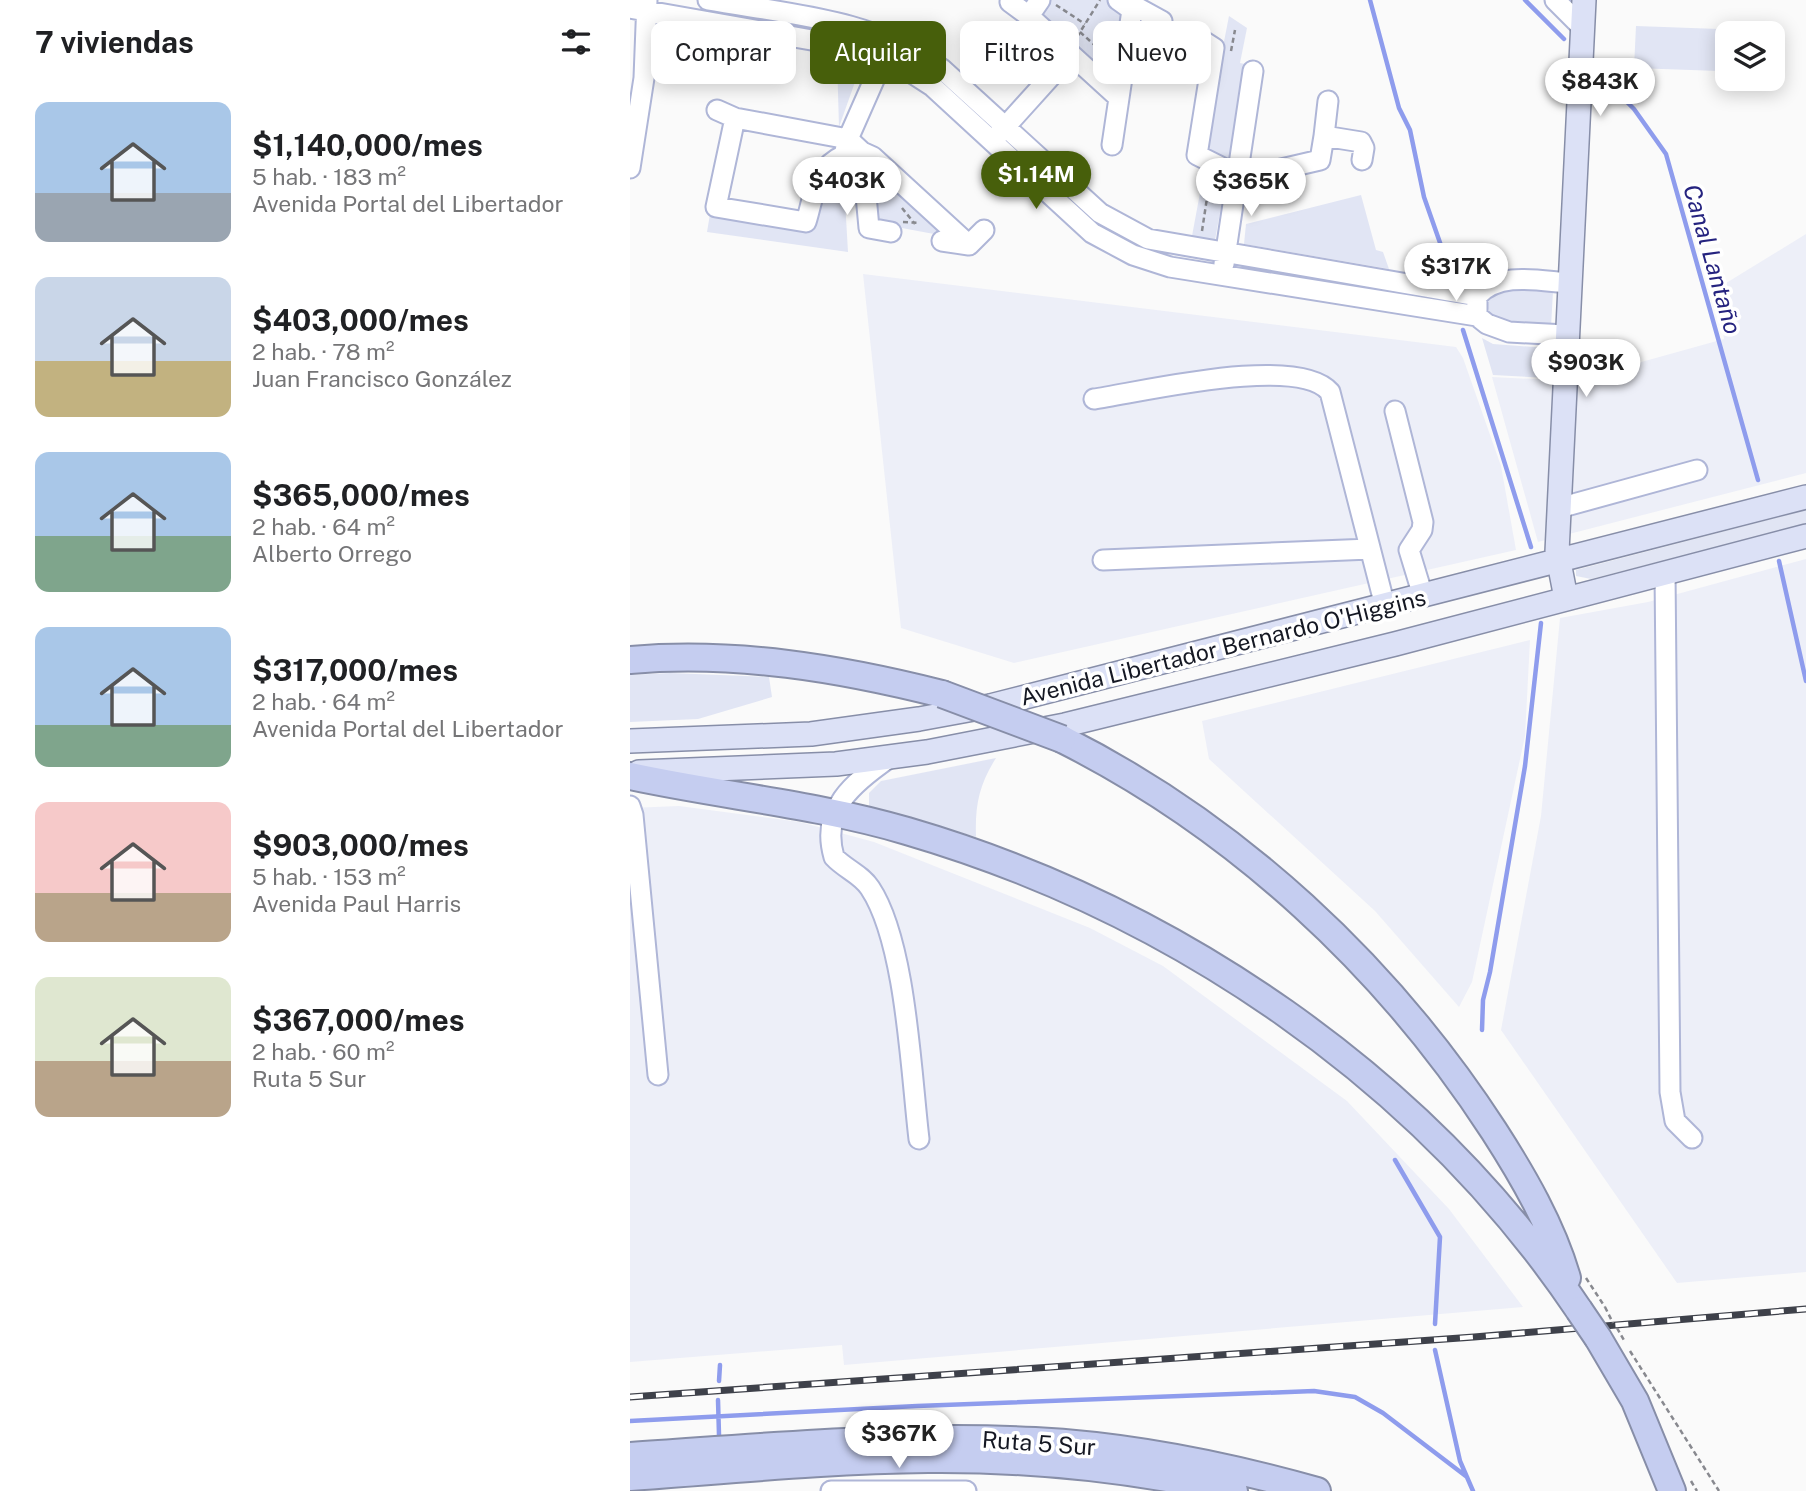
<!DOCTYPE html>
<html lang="es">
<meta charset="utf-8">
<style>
:root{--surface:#fff;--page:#f2f2f2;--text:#202124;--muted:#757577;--accent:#475f0b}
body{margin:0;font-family:"Public Sans",sans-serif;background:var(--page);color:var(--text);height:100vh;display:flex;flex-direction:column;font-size:26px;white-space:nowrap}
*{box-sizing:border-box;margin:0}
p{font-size:23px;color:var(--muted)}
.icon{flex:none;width:38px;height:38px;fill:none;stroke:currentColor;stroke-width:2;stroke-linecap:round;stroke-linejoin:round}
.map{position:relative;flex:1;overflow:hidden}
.side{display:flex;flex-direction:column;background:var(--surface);width:630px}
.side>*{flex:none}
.guide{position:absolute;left:21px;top:21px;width:665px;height:63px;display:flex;gap:14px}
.fabs{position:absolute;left:1085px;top:21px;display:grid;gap:14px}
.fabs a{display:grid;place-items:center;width:70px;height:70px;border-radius:14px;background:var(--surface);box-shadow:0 4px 18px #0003;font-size:35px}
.price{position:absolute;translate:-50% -60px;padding:0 16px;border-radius:24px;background:#fff;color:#222;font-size:23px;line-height:46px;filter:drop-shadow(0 2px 4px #0008)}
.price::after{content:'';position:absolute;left:50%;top:42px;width:21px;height:16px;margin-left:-10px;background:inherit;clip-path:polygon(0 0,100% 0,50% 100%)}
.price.active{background:var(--accent);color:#fff}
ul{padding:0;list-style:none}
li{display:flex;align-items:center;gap:21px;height:175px;padding:0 35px}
li span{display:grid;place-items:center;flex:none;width:196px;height:140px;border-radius:14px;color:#555}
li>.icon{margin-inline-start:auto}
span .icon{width:84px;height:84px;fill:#fffc;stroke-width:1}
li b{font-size:30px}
h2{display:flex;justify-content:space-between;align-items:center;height:84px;padding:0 35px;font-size:30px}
.chip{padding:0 24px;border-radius:14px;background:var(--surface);box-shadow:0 4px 18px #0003;font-size:24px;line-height:63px}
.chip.active{background:var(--accent);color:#fff}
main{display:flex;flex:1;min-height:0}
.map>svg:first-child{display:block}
</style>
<main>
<section class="side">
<h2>7 viviendas<svg class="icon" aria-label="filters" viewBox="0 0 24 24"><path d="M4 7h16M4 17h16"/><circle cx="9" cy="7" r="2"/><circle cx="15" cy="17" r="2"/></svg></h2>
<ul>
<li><span style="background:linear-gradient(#a9c7e8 65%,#9aa5b1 0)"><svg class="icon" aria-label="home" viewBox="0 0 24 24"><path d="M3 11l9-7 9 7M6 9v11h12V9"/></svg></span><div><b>$1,140,000/mes</b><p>5 hab. · 183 m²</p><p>Avenida Portal del Libertador</p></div></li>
<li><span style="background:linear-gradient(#c9d6e8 60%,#c2b280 0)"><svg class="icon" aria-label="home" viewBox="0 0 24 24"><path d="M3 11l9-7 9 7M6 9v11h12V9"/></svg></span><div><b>$403,000/mes</b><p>2 hab. · 78 m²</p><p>Juan Francisco González</p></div></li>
<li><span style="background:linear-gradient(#a9c7e8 60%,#7fa58c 0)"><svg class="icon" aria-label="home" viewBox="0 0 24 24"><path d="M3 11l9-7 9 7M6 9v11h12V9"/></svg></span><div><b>$365,000/mes</b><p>2 hab. · 64 m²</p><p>Alberto Orrego</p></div></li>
<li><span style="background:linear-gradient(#a9c7e8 70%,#7fa58c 0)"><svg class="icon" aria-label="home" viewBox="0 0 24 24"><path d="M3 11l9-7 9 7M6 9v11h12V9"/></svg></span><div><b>$317,000/mes</b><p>2 hab. · 64 m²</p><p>Avenida Portal del Libertador</p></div></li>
<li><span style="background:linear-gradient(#f6c9c9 65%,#b9a48a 0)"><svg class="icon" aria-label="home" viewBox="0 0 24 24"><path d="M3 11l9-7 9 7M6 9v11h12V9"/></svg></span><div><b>$903,000/mes</b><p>5 hab. · 153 m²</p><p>Avenida Paul Harris</p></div></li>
<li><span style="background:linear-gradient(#dfe7d0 60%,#b9a48a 0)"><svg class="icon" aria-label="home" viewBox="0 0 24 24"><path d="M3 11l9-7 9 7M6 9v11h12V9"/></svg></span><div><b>$367,000/mes</b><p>2 hab. · 60 m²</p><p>Ruta 5 Sur</p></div></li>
</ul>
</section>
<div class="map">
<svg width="1176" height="1491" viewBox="0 0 1176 1491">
<rect width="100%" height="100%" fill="#fafafa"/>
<path fill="#edeff8" d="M1176,234v239l-268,69 -46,-165 81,4 151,-42 -6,-51z
M233,274l593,73 7,11 38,108 15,84 -502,113 -113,-35z
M1176,559v713l-129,11 -176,-253 40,-214 19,-198 88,-16z
M900,640l-5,96 -53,246 -13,25 -84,-96 -166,-152 -7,-38z
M49,806l121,16 74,20 216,86 73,38 184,135 102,108 74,98 -679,58 -2,-20 -212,17v-554z"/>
<path fill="#e1e5f4" d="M418,0h60l18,13 -12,70 -77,-67z
M599,16l18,12 -7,35 10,2 -19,98 -28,-14z
M1006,26l83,3v42l-85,-3z
M207,59l23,9 -21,59z
M237,163l83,74 -75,-14z
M213,166l5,86 -141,-20 3,-18 100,16 16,-52z
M575,166l15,7 6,7 -11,60 -23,-4z
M731,195l15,55 7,2 6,17 -145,-25 2,-20z
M869,290l54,1 -2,36 -51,-6 -10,-6 -4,-13z
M852,338l11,6 55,4 3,8 -1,22 -57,-3z
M1176,510v14l-215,55 -15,-3v-6z
M40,673l99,4 3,20 -74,22 -68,3v-47z
M366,758c-17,27 -21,47 -20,79l-107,-31v-13l12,-12z"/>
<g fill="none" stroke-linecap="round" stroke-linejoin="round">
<path stroke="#8e9ced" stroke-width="4.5" d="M740,0l29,108 11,22 14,67 28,80
M895,0l39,39
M965,70l39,39 32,45 92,326
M833,330l68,217
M1149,561l27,120
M852,1030l1,-30 7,-28 35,-206 16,-143
M765,1160l45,77 -5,87
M805,1350l25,111 13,30
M89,1381l1,-16
M88,1400l1,35
M0,1421l287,-15 397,-15 41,6 28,16 84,64"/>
<defs>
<path id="minor" d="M78,0c80,14 167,19 234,69l158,144 48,26 329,57
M410,0l-11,16 90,82 13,-88 -14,-10
M925,0l28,28
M380,2l19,14
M0,8l227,40 44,18 31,20 160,147 41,22 37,12 307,49
M502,10l8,-1 22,12
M570,39l14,9 -17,107 40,20 40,-5 43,-10 4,-24 37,6 3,6 -2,12
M259,46l-41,93 14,13 11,5 96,88
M87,110l18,8 113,21 -4,16c-30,14 -29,38 -38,67l-90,-15 19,-89
M367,136l74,-82
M694,136l4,-35
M482,145l7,-47
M232,152l7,76 22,4
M0,168l14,-90 3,-78
M312,241l27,4 15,-15
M594,264l29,-193
M936,335l-57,-3 -22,-8 -10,-8v-20c23,-25 62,-15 92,-13
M464,399c48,-7 204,-45 236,-7l55,214
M765,411l28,111 -1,8 -13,20 14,46
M929,508l138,-38
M473,560l267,-11
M1035,572l5,520 5,29 17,17
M259,758c-36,25 -69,51 -55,99 11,12 27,17 36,31 36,54 41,185 49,251
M0,806l3,9 25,260
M201,1491h135"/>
<path id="major" d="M936,598l-9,-46 27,-552
M0,741l181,-7 108,-15 71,-13 816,-209
M9,772l197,-8 91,-12 138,-27 330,-81 411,-108"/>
<path id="highway" d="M0,660c106,-9 209,8 312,34
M432,739c175,88 325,227 432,392 29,45 58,95 73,147
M0,776c92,20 186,28 277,55 267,78 516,247 672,479
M968,1338l37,63 37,90
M0,1456c135,-9 270,-22 405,-15 95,5 190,24 282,50
M0,1477c99,-7 199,-17 298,-18 103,-1 206,10 306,32"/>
</defs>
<use href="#minor" stroke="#afb6d7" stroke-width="23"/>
<use href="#major" stroke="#878ea8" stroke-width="26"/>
<use href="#highway" stroke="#878ea8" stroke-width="30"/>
<path stroke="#88898f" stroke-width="2.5" stroke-dasharray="5 3.5" stroke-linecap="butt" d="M426,5l29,19
M450,32l29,26
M447,37l23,-37
M601,51l4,-21
M272,208l13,16
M273,222l17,1
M572,231l8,-53
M956,1278l19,29
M1000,1351l89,140
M1061,1481l6,10"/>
<use href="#minor" stroke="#fff" stroke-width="19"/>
<use href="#major" stroke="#dce1f6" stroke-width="23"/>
<use href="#highway" stroke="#c5cdf0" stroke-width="26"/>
<defs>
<path id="rail" d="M0,1397l844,-60 332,-28"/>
</defs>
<use href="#rail" stroke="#3e414a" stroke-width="7"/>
<use href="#rail" stroke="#fff" stroke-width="4.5" stroke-dasharray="13" stroke-linecap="butt"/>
<defs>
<path id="highway-bridge" d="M312,694l120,45
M949,1310l19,28"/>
</defs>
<use href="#highway-bridge" stroke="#878ea8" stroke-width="30" stroke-linecap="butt"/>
<path stroke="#88898f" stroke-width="2.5" stroke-dasharray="5 3.5" stroke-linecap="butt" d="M975,1307l8,16
M987,1328l8,14"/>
<use href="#highway-bridge" stroke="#c5cdf0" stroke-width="26"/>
</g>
<g text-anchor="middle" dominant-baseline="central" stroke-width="7" stroke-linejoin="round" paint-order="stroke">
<g font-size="23" fill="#151823" stroke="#fff">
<text transform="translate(593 647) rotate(-14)">Avenida Libertador Bernardo O'Higgins</text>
<text transform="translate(409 1443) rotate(4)">Ruta 5 Sur</text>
</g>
<g font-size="24" font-style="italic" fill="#25237f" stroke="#fff">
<text transform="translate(1083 259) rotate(74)">Canal Lantaño</text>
</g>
</g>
</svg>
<div class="fabs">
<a><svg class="icon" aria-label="layers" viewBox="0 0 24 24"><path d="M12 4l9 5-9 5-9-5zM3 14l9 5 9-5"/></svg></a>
</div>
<b class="price" style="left:970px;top:118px">$843K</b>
<b class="price active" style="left:406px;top:211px">$1.14M</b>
<b class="price" style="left:217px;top:217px">$403K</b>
<b class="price" style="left:621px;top:218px">$365K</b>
<b class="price" style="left:826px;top:303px">$317K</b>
<b class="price" style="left:956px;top:399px">$903K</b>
<b class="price" style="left:269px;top:1470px">$367K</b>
<div class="guide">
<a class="chip">Comprar</a>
<a class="chip active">Alquilar</a>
<a class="chip">Filtros</a>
<a class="chip">Nuevo</a>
</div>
</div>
</main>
